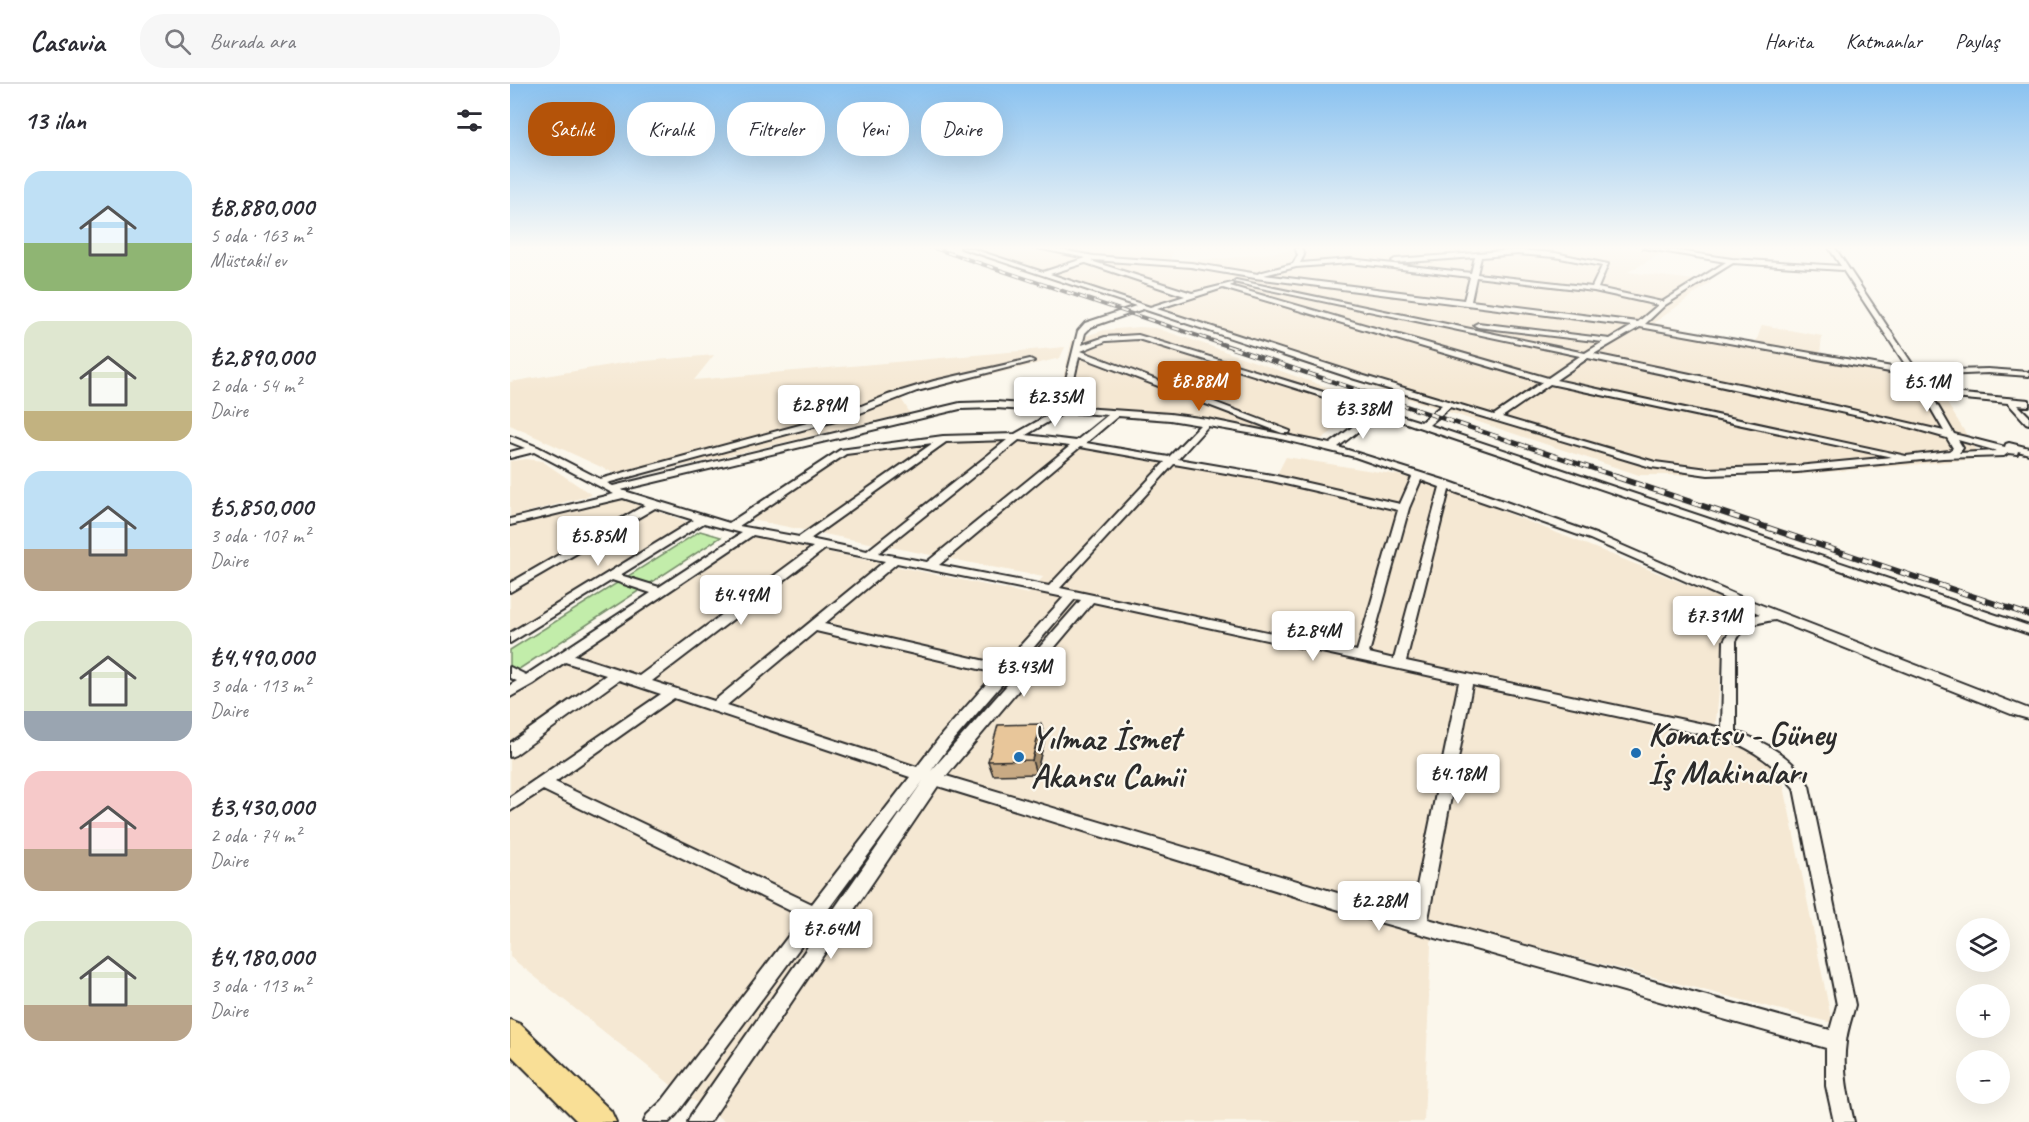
<!DOCTYPE html>
<html lang="tr">
<meta charset="utf-8">
<style>
:root{--surface:#fff;--page:#f7f7f7;--text:#2b2b33;--muted:#7c7c81;--line:#e1e1e2;--accent:#b45309}
body{margin:0;font-family:Caveat,sans-serif;background:var(--page);color:var(--text);height:100vh;display:flex;flex-direction:column;font-size:22px;white-space:nowrap}
*{box-sizing:border-box;margin:0}
p{font-size:20px;color:var(--muted)}
.icon{flex:none;width:33px;height:33px;fill:none;stroke:currentColor;stroke-width:2;stroke-linecap:round;stroke-linejoin:round}
.map{position:relative;flex:1;overflow:hidden}
.details{display:flex;flex-direction:column;background:var(--surface);width:510px}
.details>*{flex:none}
.hud{position:absolute;left:18px;top:18px;width:570px;height:54px;display:flex;gap:12px}
.fabs{position:absolute;left:1446px;top:834px;display:grid;gap:12px}
.fabs a{display:grid;place-items:center;width:54px;height:54px;border-radius:50%;background:var(--surface);box-shadow:0 6px 24px #0002;font-size:30px}
.price{position:absolute;translate:-50% -51px;padding:0 14px;border-radius:6px;background:#fff;color:#222;font-size:20px;line-height:39px;filter:drop-shadow(0 2px 3px #0008)}
.price::after{content:'';position:absolute;left:50%;top:36px;width:18px;height:14px;margin-left:-9px;background:inherit;clip-path:polygon(0 0,100% 0,50% 100%)}
.price.current{background:var(--accent);color:#fff}
ul{padding:0;list-style:none}
li{display:flex;align-items:center;gap:18px;height:150px;padding:0 24px}
li span{display:grid;place-items:center;flex:none;width:168px;height:120px;border-radius:18px;color:#555}
li>.icon{margin-inline-start:auto}
span .icon{width:72px;height:72px;fill:#fffc;stroke-width:1}
li b{font-size:26px}
h2{display:flex;justify-content:space-between;align-items:center;height:72px;padding:0 24px;font-size:26px}
.tag{padding:0 21px;border-radius:24px;background:var(--surface);box-shadow:0 6px 24px #0002;font-size:21px;line-height:54px}
.tag.current{background:var(--accent);color:#fff}
header{display:flex;align-items:center;gap:36px;box-sizing:border-box;height:84px;padding:0 30px;background:var(--surface);border-bottom:2px solid var(--line)}
header strong{font-size:28px}
nav{display:flex;gap:33px;margin-inline-start:auto;font-size:21px}
.search{width:420px;height:54px;background:var(--page);display:flex;align-items:center;gap:15px;box-sizing:border-box;padding:0 21px;border-radius:24px;color:var(--muted);font-size:22px}
main{display:flex;flex:1;min-height:0}
.map>svg:first-child{display:block}
</style>
<header>
<strong>Casavia</strong>
<div class="search"><svg class="icon" aria-label="search" viewBox="0 0 24 24"><circle cx="10" cy="10" r="6"/><path d="M15 15l6 6"/></svg>Burada ara</div>
<nav><a>Harita</a><a>Katmanlar</a><a>Paylaş</a></nav>
</header>
<main>
<section class="details">
<h2>13 ilan<svg class="icon" aria-label="filters" viewBox="0 0 24 24"><path d="M4 7h16M4 17h16"/><circle cx="9" cy="7" r="2"/><circle cx="15" cy="17" r="2"/></svg></h2>
<ul>
<li><span style="background:linear-gradient(#bfe0f5 60%,#8fb573 0)"><svg class="icon" aria-label="home" viewBox="0 0 24 24"><path d="M3 11l9-7 9 7M6 9v11h12V9"/></svg></span><div><b>₺8,880,000</b><p>5 oda · 163 m²</p><p>Müstakil ev</p></div></li>
<li><span style="background:linear-gradient(#dfe7d0 75%,#c2b280 0)"><svg class="icon" aria-label="home" viewBox="0 0 24 24"><path d="M3 11l9-7 9 7M6 9v11h12V9"/></svg></span><div><b>₺2,890,000</b><p>2 oda · 54 m²</p><p>Daire</p></div></li>
<li><span style="background:linear-gradient(#bfe0f5 65%,#b9a48a 0)"><svg class="icon" aria-label="home" viewBox="0 0 24 24"><path d="M3 11l9-7 9 7M6 9v11h12V9"/></svg></span><div><b>₺5,850,000</b><p>3 oda · 107 m²</p><p>Daire</p></div></li>
<li><span style="background:linear-gradient(#dfe7d0 75%,#9aa5b1 0)"><svg class="icon" aria-label="home" viewBox="0 0 24 24"><path d="M3 11l9-7 9 7M6 9v11h12V9"/></svg></span><div><b>₺4,490,000</b><p>3 oda · 113 m²</p><p>Daire</p></div></li>
<li><span style="background:linear-gradient(#f6c9c9 65%,#b9a48a 0)"><svg class="icon" aria-label="home" viewBox="0 0 24 24"><path d="M3 11l9-7 9 7M6 9v11h12V9"/></svg></span><div><b>₺3,430,000</b><p>2 oda · 74 m²</p><p>Daire</p></div></li>
<li><span style="background:linear-gradient(#dfe7d0 70%,#b9a48a 0)"><svg class="icon" aria-label="home" viewBox="0 0 24 24"><path d="M3 11l9-7 9 7M6 9v11h12V9"/></svg></span><div><b>₺4,180,000</b><p>3 oda · 113 m²</p><p>Daire</p></div></li>
</ul>
</section>
<div class="map">
<svg width="1519" height="1038" viewBox="0 0 1519 1038">
<rect width="100%" height="100%" fill="#fbf7ec"/>
<filter id="ink" filterUnits="userSpaceOnUse"><feTurbulence type="fractalNoise" baseFrequency=".0167" numOctaves="2"/><feDisplacementMap in="SourceGraphic" scale="12" xChannelSelector="R" yChannelSelector="G"/><feConvolveMatrix kernelMatrix="1 2 1 2 8 2 1 2 1" color-interpolation-filters="sRGB"/></filter>
<g filter="url(#ink)">
<path fill="#f5e8d3" d="M443,164h220l-3,13 59,-3 78,-10h322l33,5 -34,19 83,10 -57,41 102,19 6,-17 60,11 -2,18 77,14 30,3 51,82 -3,5 -8,2 -174,15h-154z
M1168,164h60l4,10 -63,-7z
M629,243l17,1 45,15 171,60 -56,40 -73,-19 -40,-7 -146,-12 15,-65 33,-10z
M555,263l-5,11 -160,39 10,16 -283,66 -117,-54v-43l112,-19 92,-8 -20,25z
M503,350l261,46 12,-23 112,18 44,12 286,114 -14,140 64,15 54,267 -400,-103 -8,202h-698l-51,-34 -165,-131v-262l241,-159 277,58 15,-17 -306,-60 115,-69z
M16,375l16,2 50,34 -82,22v-56z
M109,414l69,24 -178,110v-105z"/>
<path fill="#c2edaa" stroke="#768c6a" stroke-width="1.5" d="M190,447l21,6 -211,138v-25z"/>
<g fill="none" stroke-linecap="round" stroke-linejoin="round">
<defs>
<path id="minor" d="M451,164h9l73,24 43,-14 -49,-10h13l44,8 97,7 67,11 1,-1 34,-9 5,-9 -3,-7h6l3,7 -4,8 50,-4 121,14 4,-16 -80,6 -3,-2 3,-2 123,-9 37,3 53,11 -10,24 64,14 64,-40 -83,-14h15l74,11 109,7 -12,-18h6l82,123 71,-2 41,3v4l-41,-3 -68,3 9,15 100,9v6l-11,-1 11,11v8l-3,-1 -18,-20 -76,-7 22,38 51,13 1,-3 3,-1 20,5v6l-11,-3 -1,3 -9,-1 -4,3 -61,2 -146,14 -89,3 -57,-8 -201,-60 -21,18 600,201v8l-649,-220 -42,33 112,35 148,53 145,63 286,111v10l-18,-5 -236,-94c-16,2 -31,5 -39,21v91c28,9 59,26 73,54l46,219c-3,12 -8,25 -9,37 -4,27 2,54 8,80h-20l-8,-36v-38l-454,-128 -434,-134 -228,336h-22l3,-7 232,-334 -247,334 -7,7h-25l3,-7 15,-14 141,-184 -260,-127 -33,21v-14l151,-103 -42,-14 -104,75 -5,2v-14l96,-68 -41,-13 -32,22 -23,13v-12l7,-4 -7,-3v-11l16,8 125,-82 -39,-13 -102,63v-10l184,-113 -39,-12 -145,84v-9l135,-78 -22,-7 -113,27v-6l104,-25 -80,-42 -24,6v-6l15,-4 -15,-6v-6l28,11 62,32 244,-66 44,-18 46,-14 96,-22 4,2 -117,30 -67,26 -243,66 6,3 347,-83 36,-1 63,5 19,-76 7,-8 51,-17zM1008,170l37,3 47,9 -10,21 -115,-13 4,-17zM584,176l97,7 64,11 377,48 -22,13 -132,-16 -4,2 4,2 125,15 -18,11 -349,-73 -3,2 347,74 -32,22 -318,-92 3,-2 -1,-1 -40,10 -101,-32zM575,179h1l99,33 -35,11 -100,-33zM840,179l120,14 -6,23 -200,-25 32,-8zM1223,179l110,7 66,100 -264,-46 20,-19zM966,193l118,14 64,14 -20,17 -167,-21zM713,204l319,94 -48,33 -133,-40 -204,-66zM633,225l212,70 87,26 -21,17 -283,-87 -33,2 -23,8 3,-12 6,-6zM1130,243l272,49 32,55 -196,-45 -154,-32zM628,255l234,73 -42,32 -123,-25 -37,-5 -102,-7 11,-51 203,77h6l2,-2 -209,-80 25,-10zM1078,274l313,67 46,13 6,10 -4,3 -43,5 -350,-76zM1040,300l342,73 -95,9 -89,3 -53,-7 -153,-45zM486,324l58,4 -39,22 -72,2 -103,14 -111,73 -108,-33 339,-81zM555,328l43,3 -32,26 -50,-6zM608,332l52,4 30,5 -31,32 -83,-14zM698,342l69,12 78,19 57,20 -12,27 -128,-29 -94,-16zM497,356l-140,111 -57,-12 136,-97zM509,356l51,6 -143,116 -49,-9zM1448,356l39,11 -38,2 4,-5zM423,359l-134,94 -60,-11 107,-72zM570,363l85,15 -116,124 -110,-21zM664,380l98,17 126,29 -41,141 -297,-63zM911,396l19,7 -46,172 -25,-6 40,-145zM939,406l141,49 170,75c-17,4 -28,11 -36,27l-2,87 -316,-67zM194,439l38,10 -83,54 -39,-12zM243,451l60,12 -174,129 -65,-21zM315,465l60,12 -171,140 -62,-20zM387,479l167,34 -61,68 -179,-41zM565,515l6,1 -63,72 -2,-4zM583,518l366,80 -48,233 -465,-139zM306,547l180,42 -53,60 -26,34 -190,-62zM499,592h6l-84,95 22,-30zM962,601l256,55c28,10 47,26 66,48l43,217 -7,25 -402,-111zM164,614l236,79 -98,127 -257,-122z"/>
<path id="highway" d="M0,936l10,4 91,87 5,11h-38l-68,-68z"/>
</defs>
<use href="#minor" stroke="#2b2b2b" stroke-width="4"/>
<use href="#highway" stroke="#2b2b2b" stroke-width="4"/>
<use href="#minor" fill="#fbf7ec" fill-rule="evenodd"/>
<use href="#highway" fill="#f9df96" fill-rule="evenodd"/>
<defs>
<path id="rail-far2" d="M424,164l303,101"/>
<path id="rail-far1" d="M722,264l389,130"/>
<path id="rail" d="M1106,393l413,138"/>
</defs>
<use href="#rail-far2" stroke="#2b2b2b" stroke-width="4"/>
<use href="#rail-far1" stroke="#2b2b2b" stroke-width="4.5"/>
<use href="#rail" stroke="#2b2b2b" stroke-width="6"/>
<use href="#rail-far2" stroke="#fbf7ec" stroke-width="2" stroke-dasharray="7" stroke-linecap="butt"/>
<use href="#rail-far1" stroke="#fbf7ec" stroke-width="3" stroke-dasharray="8" stroke-linecap="butt"/>
<use href="#rail" stroke="#fbf7ec" stroke-width="4" stroke-dasharray="10" stroke-linecap="butt"/>
</g>
<path fill="#c8aa84" stroke="#2b2b2b" stroke-width="1.5" d="M531,640l4,14 -9,36 -43,1 -5,-14z"/>
<path fill="#a28b6c" stroke="#2b2b2b" stroke-width="1.5" d="M531,640l4,14 -9,36 -4,-14z"/>
<path fill="#e8c69a" stroke="#2b2b2b" stroke-width="1.5" d="M531,640l-9,36 -44,1 10,-36z"/>
</g>
<linearGradient id="sky" x2="0" y2="1"><stop stop-color="#8ac2f0"/><stop offset="0.53" stop-color="#fdfbf6"/><stop offset="1" stop-color="#fdfbf6" stop-opacity="0"/></linearGradient>
<rect width="1519" height="309" fill="url(#sky)"/>
<g fill="#1f6fb2" stroke="#fbf7ec" stroke-width="2">
<circle cx="1126" cy="669" r="6"/>
<circle cx="509" cy="673" r="6"/>
</g>
<g text-anchor="middle" dominant-baseline="central" stroke-width="4.5" stroke-linejoin="round" paint-order="stroke">
<g font-size="33" font-weight="bold" fill="#2b2b2b" stroke="#fbf7ec" text-anchor="start">
<text x="1138" y="650">Komatsu - Güney<tspan x="1138" dy="38">İş Makinaları</tspan></text>
<text x="521" y="654">Yılmaz İsmet<tspan x="521" dy="38">Akansu Camii</tspan></text>
</g>
</g>
</svg>
<div class="fabs">
<a><svg class="icon" aria-label="layers" viewBox="0 0 24 24"><path d="M12 4l9 5-9 5-9-5zM3 14l9 5 9-5"/></svg></a>
<a>+</a>
<a>−</a>
</div>
<b class="price current" style="left:689px;top:328px">₺8.88M</b>
<b class="price" style="left:1417px;top:329px">₺5.1M</b>
<b class="price" style="left:545px;top:344px">₺2.35M</b>
<b class="price" style="left:309px;top:352px">₺2.89M</b>
<b class="price" style="left:853px;top:356px">₺3.38M</b>
<b class="price" style="left:88px;top:483px">₺5.85M</b>
<b class="price" style="left:231px;top:542px">₺4.49M</b>
<b class="price" style="left:1204px;top:563px">₺7.31M</b>
<b class="price" style="left:803px;top:578px">₺2.84M</b>
<b class="price" style="left:514px;top:614px">₺3.43M</b>
<b class="price" style="left:948px;top:721px">₺4.18M</b>
<b class="price" style="left:869px;top:848px">₺2.28M</b>
<b class="price" style="left:321px;top:876px">₺7.64M</b>
<div class="hud">
<a class="tag current">Satılık</a>
<a class="tag">Kiralık</a>
<a class="tag">Filtreler</a>
<a class="tag">Yeni</a>
<a class="tag">Daire</a>
</div>
</div>
</main>
